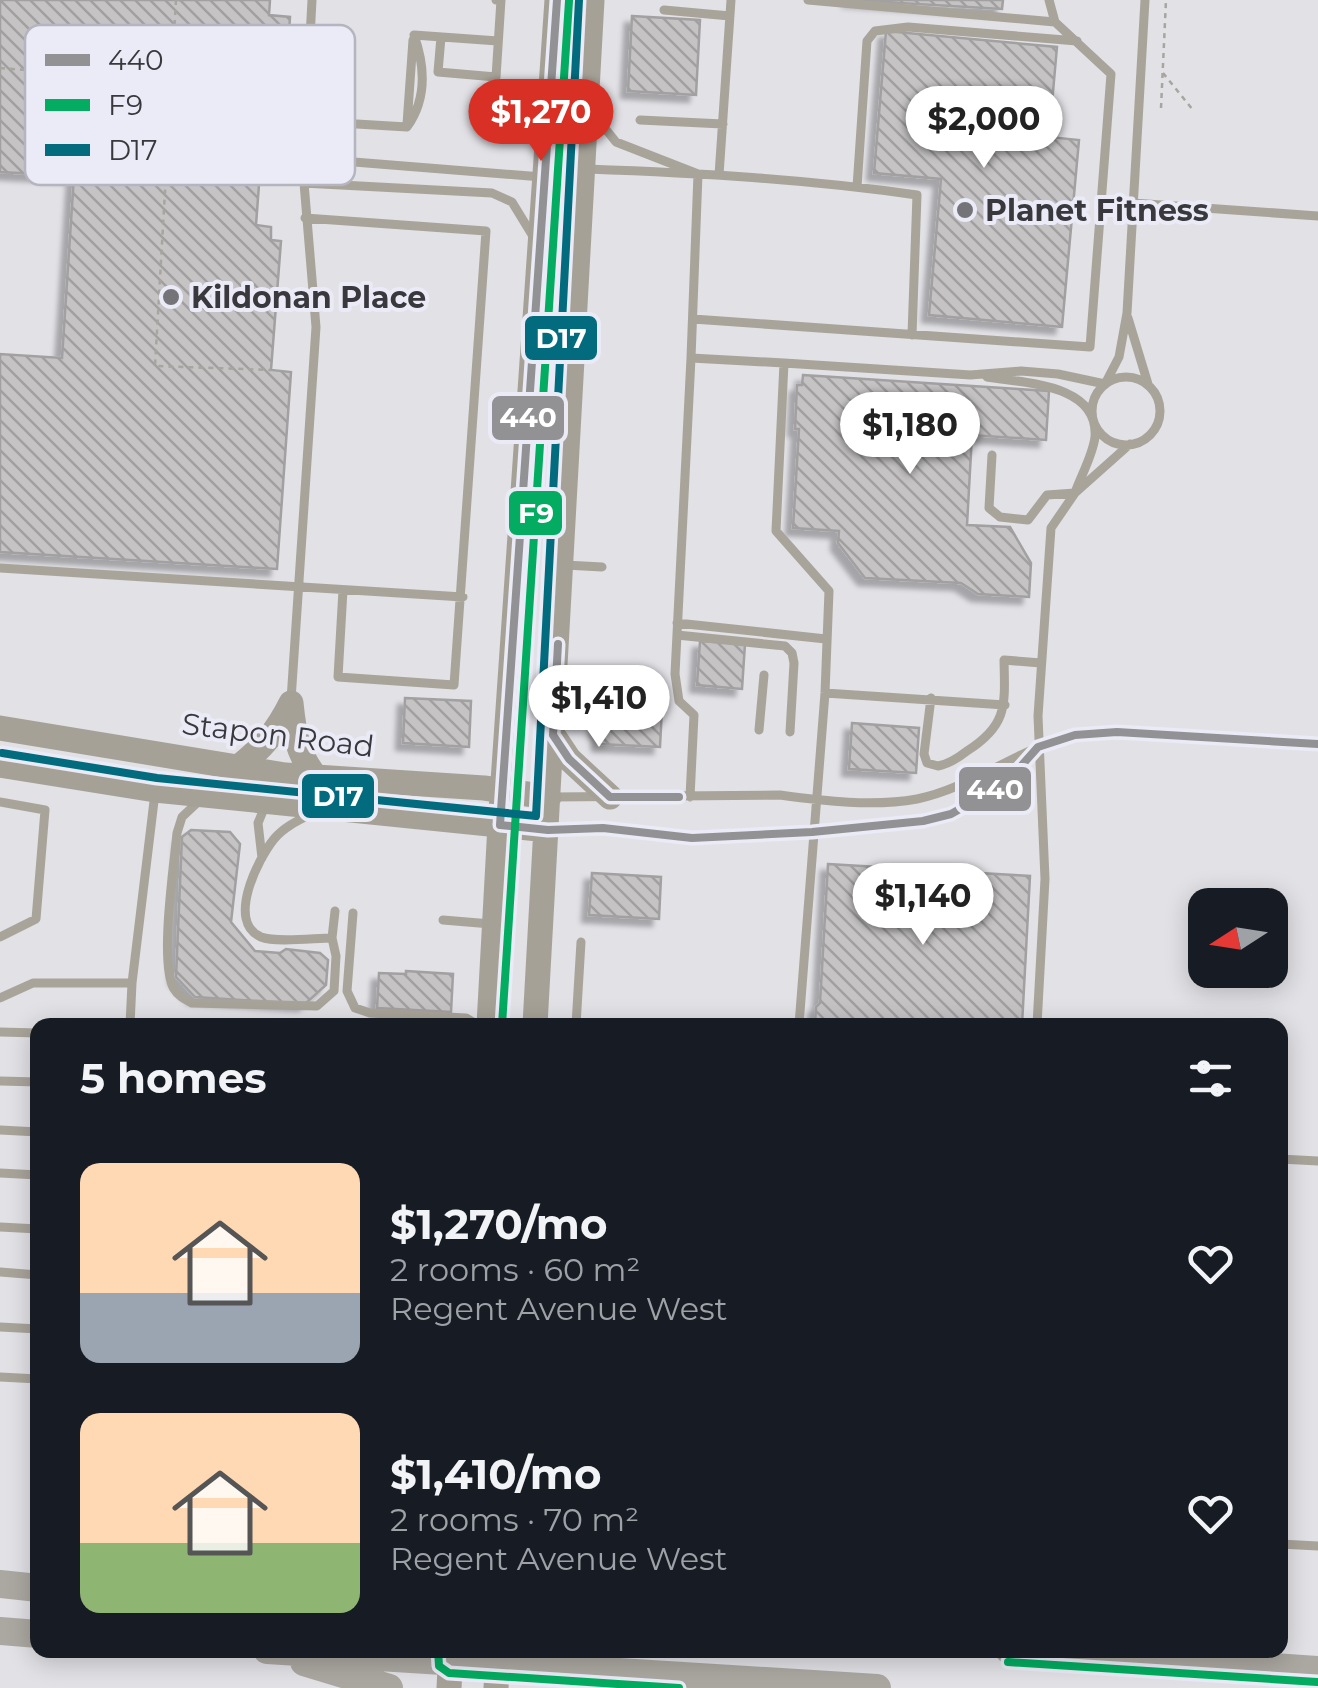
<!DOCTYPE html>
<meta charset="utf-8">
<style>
:root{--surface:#171b24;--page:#20242c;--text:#f1f3f6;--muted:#9ea1a6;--accent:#d93025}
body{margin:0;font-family:Montserrat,sans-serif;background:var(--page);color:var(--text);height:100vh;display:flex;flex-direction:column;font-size:38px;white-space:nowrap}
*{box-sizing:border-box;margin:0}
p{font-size:32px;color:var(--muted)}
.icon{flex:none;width:55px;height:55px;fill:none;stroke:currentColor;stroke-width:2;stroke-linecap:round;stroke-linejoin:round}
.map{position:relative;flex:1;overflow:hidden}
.sheet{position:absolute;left:30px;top:1018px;width:1258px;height:640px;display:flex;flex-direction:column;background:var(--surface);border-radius:20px;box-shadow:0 5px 25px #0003}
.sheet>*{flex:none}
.needle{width:65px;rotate:258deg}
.buttons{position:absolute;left:1188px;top:888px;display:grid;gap:20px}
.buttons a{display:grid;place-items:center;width:100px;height:100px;border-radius:20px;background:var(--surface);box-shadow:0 5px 25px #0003;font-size:50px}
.price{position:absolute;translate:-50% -85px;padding:0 22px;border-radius:35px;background:#fff;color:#222;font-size:32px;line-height:65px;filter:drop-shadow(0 2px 5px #0008)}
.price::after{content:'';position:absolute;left:50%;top:60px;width:30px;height:22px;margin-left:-15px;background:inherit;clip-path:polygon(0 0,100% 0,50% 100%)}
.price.active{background:var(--accent);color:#fff}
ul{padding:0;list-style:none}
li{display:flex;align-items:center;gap:30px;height:250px;padding:0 50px}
li span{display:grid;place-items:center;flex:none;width:280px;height:200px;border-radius:20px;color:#555}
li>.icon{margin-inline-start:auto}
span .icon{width:120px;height:120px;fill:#fffc;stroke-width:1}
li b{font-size:42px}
h2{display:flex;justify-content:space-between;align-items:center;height:120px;padding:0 50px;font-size:42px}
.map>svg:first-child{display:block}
</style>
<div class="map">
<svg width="1318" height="1688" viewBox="0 0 1318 1688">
<defs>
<pattern id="building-back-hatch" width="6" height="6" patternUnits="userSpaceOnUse" patternTransform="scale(2.5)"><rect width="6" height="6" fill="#c5c3c4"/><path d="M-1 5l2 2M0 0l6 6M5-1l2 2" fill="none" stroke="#a19fa0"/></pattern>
<filter id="shadow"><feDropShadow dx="-7" dy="7" stdDeviation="2.5" flood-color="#0004"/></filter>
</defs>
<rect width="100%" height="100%" fill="#e1e1e6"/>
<path fill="url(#building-back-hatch)" stroke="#a2a0a1" stroke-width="2.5" filter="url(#shadow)" d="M0,0h270l-1,15 21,2 -8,128 -20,-1 -6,81 15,2v13l10,1 -10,129 20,2 -14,197 -277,-17v-198l62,4 12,-182 -74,-4z
M848,0h155l-1,9z
M632,16l68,4 -4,75 -68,-4z
M886,31l171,16 -8,90 30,3 -17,187 -133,-12 12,-136 -67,-6z
M803,375l246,16 -3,49 -74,-5 -5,90 43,2 21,36 -2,34 -51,-3 -17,-11 -96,-5 -27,-35 1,-12 -46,-3 6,-99h-4l2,-44h5z
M700,641l45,3 -3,45 -45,-4z
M598,679l44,3 -1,5 22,1 -3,59 -61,-3v-13l-3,-1z
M405,698l66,3 -2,46 -66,-4z
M852,723l67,5 -3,45 -67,-4z
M191,830l39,2 10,12 -9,78 24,29 25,2 6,-4 34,4 8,7 -2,25 -21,19 -110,-7 -19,-20 6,-140z
M828,864l202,12 -8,149h-207l1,-18 4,-4z
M592,873l69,4 -2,42 -70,-4z
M406,971l47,3 -2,38 -74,-4 2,-35 27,1z"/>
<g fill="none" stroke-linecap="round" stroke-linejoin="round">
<path stroke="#a8a59f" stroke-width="2.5" stroke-dasharray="5 5" stroke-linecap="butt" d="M176,0l-21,366 116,4
M0,68l286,22
M1163,73l30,37
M1161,108l5,-108"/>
<path stroke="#a9a49a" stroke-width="9" d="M808,0l247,22 -6,-22
M664,10l66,6
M414,35l84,6
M441,37l-3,35 58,5 5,-77h-5
M591,111l25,31 82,32 -7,184
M640,120l83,4
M306,121l101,6
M407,124l6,-84
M407,127c20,-28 18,-61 7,-92
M304,158l238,19
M587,169c110,4 221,10 330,26l-5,140
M719,175l12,-175
M303,183l189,10 20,9 22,36
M857,187l10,-146 8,-10 33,-4 169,14
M1133,203l185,13
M305,218l181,13 -32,454 -116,-8 5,-87
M1128,318l20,66
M693,319l397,28 21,-273 -56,-52
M784,363l187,12
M970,375l51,-4 37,3 47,10 14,-27 8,-44 18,-313
M987,377c35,6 112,6 108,60 -2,17 -13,37 -19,53
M1092 411a34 34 0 1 1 68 0a34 34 0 1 1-68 0Z
M992,455l-3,53 11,9 28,3 19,-25 28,-2
M565,565l37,2
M0,568l463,29
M677,623l149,16
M677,635l108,11 7,7 2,10 -4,69
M825,693l180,12
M931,698l-7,56 3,9 11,3c11,-2 20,-8 29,-15 41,-26 38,-46 37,-91l37,3
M291,700l25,-373 -13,-156 9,-171
M759,730l5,-55
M552,797l228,-2c44,6 93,12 137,4 55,-11 101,-51 156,-63 32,-8 67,-3 100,-1 48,3 97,6 145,9
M690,797l4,-82 -15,-14 -4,-27 16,-316 93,5 -8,168 53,60 -4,102 -26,332
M199,801l-17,16 -5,16c-3,32 -18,131 -3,156 4,7 11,10 18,14l125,3 17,-15 2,-35 -4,-18
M0,802l45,8 -9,109 -36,18
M313,813c-14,7 -29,14 -39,26 -16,20 -48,83 -13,98 15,6 54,1 71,1l3,-27
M550,830l53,-2 89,10 120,-6 111,-11 28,-7 31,-15 24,-16 29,-33
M262,858l-4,-35 7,-17
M353,913l-6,78 8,17 15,5 96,5 12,7
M443,920l48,4
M0,998l33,-15h99
M130,1025l2,-42 23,-190
M576,1025l5,-83
M1037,1025l8,-146 -7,-163 13,-188 24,-35 55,-49
M0,1032l38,1
M0,1081l38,1
M0,1130l38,2
M1280,1159l38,2
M0,1173l38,2
M0,1227l38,2
M0,1272l38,3
M0,1327l38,2
M0,1377l38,2
M1280,1544l38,2"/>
<path stroke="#a6a197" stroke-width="25" d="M291,703c3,29 6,51 25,74
M0,728l285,47 199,13 65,9
M553,735l16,24 41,38
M0,765l155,25 393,40
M237,768c25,-19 40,-37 54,-65
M489,1025l11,-200 57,-825
M535,1025l57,-1025
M449,1688l2,-38
M496,1688l2,-38"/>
<path stroke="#aba8a1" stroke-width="28" d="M0,1584l38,4
M0,1631l38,3
M267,1650l610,38
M1009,1650l309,20
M304,1662l85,26"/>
<defs>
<path id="bus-1" d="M557,0l-57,825 48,5 55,-2 89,10 120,-6 111,-11 28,-7 55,-31 32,-36 37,-12 42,-3 201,12
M558,644l-5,91 16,24 41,38h69"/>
<path id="bus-2" d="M502,1025l67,-1024
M438,1650l1,16 10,7 230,15
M1008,1662l309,20"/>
<path id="bus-3" d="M2,753l155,25 379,38 43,-816"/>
</defs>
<use href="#bus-1" stroke="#ebebf7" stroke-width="15"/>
<use href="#bus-2" stroke="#ebebf7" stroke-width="15"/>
<use href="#bus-3" stroke="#ebebf7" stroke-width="15"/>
<use href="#bus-1" stroke="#929294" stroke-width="8"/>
<use href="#bus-2" stroke="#03ac60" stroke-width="8"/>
<use href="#bus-3" stroke="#026c7e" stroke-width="8"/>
</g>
<g fill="#737378" stroke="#ebebf7" stroke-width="4">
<circle cx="965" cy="210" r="10"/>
<circle cx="171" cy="297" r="10"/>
</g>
<g text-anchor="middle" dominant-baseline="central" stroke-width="8" stroke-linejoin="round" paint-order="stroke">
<g font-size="30" font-weight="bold" fill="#38383d" stroke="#ebebf7" text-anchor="start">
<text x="985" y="210">Planet Fitness</text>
<text x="191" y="297">Kildonan Place</text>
</g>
<g font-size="30" fill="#38383d" stroke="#ebebf7">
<text transform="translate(278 735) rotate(7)">Stapon Road</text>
</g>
</g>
<rect x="25" y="25" width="330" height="160" rx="15" fill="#ebebf7" stroke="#b5b5bf" stroke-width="2.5"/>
<rect x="45" y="54" width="45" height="12" fill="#929294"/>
<rect x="45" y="99" width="45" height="12" fill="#03ac60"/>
<rect x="45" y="144" width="45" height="12" fill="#026c7e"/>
<g font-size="28" fill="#38383d">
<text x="108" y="70">440</text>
<text x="108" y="115">F9</text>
<text x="108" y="160">D17</text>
</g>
<g stroke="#ebebf7" stroke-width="4">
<rect x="523" y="314" width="76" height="48" rx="10" fill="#026c7e"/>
<rect x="490" y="394" width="76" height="48" rx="10" fill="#929294"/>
<rect x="507" y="489" width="57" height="48" rx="10" fill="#03ac60"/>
<rect x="957" y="765" width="76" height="48" rx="10" fill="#929294"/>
<rect x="300" y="772" width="76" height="48" rx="10" fill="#026c7e"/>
</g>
<g font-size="28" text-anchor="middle" font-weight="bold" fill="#fff">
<text x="561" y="348">D17</text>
<text x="528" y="427">440</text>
<text x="536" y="523">F9</text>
<text x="995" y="799">440</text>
<text x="338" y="806">D17</text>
</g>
</svg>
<div class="buttons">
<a><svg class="needle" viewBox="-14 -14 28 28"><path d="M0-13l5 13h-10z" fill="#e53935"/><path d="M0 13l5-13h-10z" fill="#9ea1a6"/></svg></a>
</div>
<b class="price active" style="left:541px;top:164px">$1,270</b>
<b class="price" style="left:984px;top:171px">$2,000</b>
<b class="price" style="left:910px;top:477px">$1,180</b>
<b class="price" style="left:599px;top:750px">$1,410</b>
<b class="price" style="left:923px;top:948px">$1,140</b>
<section class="sheet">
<h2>5 homes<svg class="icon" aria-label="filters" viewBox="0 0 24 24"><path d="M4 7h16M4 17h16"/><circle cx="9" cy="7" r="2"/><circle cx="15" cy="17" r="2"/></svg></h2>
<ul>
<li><span style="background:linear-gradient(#ffd9b3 65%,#9aa5b1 0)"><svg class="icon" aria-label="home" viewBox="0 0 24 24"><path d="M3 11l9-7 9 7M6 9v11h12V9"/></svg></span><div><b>$1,270/mo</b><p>2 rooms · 60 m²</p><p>Regent Avenue West</p></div><svg class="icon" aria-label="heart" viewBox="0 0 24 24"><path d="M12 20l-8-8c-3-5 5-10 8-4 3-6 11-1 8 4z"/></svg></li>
<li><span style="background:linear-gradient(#ffd9b3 65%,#8fb573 0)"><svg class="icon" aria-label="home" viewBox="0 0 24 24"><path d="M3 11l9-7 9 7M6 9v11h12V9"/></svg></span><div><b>$1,410/mo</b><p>2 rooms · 70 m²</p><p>Regent Avenue West</p></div><svg class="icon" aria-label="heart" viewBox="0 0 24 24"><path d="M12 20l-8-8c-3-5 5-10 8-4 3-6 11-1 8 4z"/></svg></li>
</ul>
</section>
</div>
